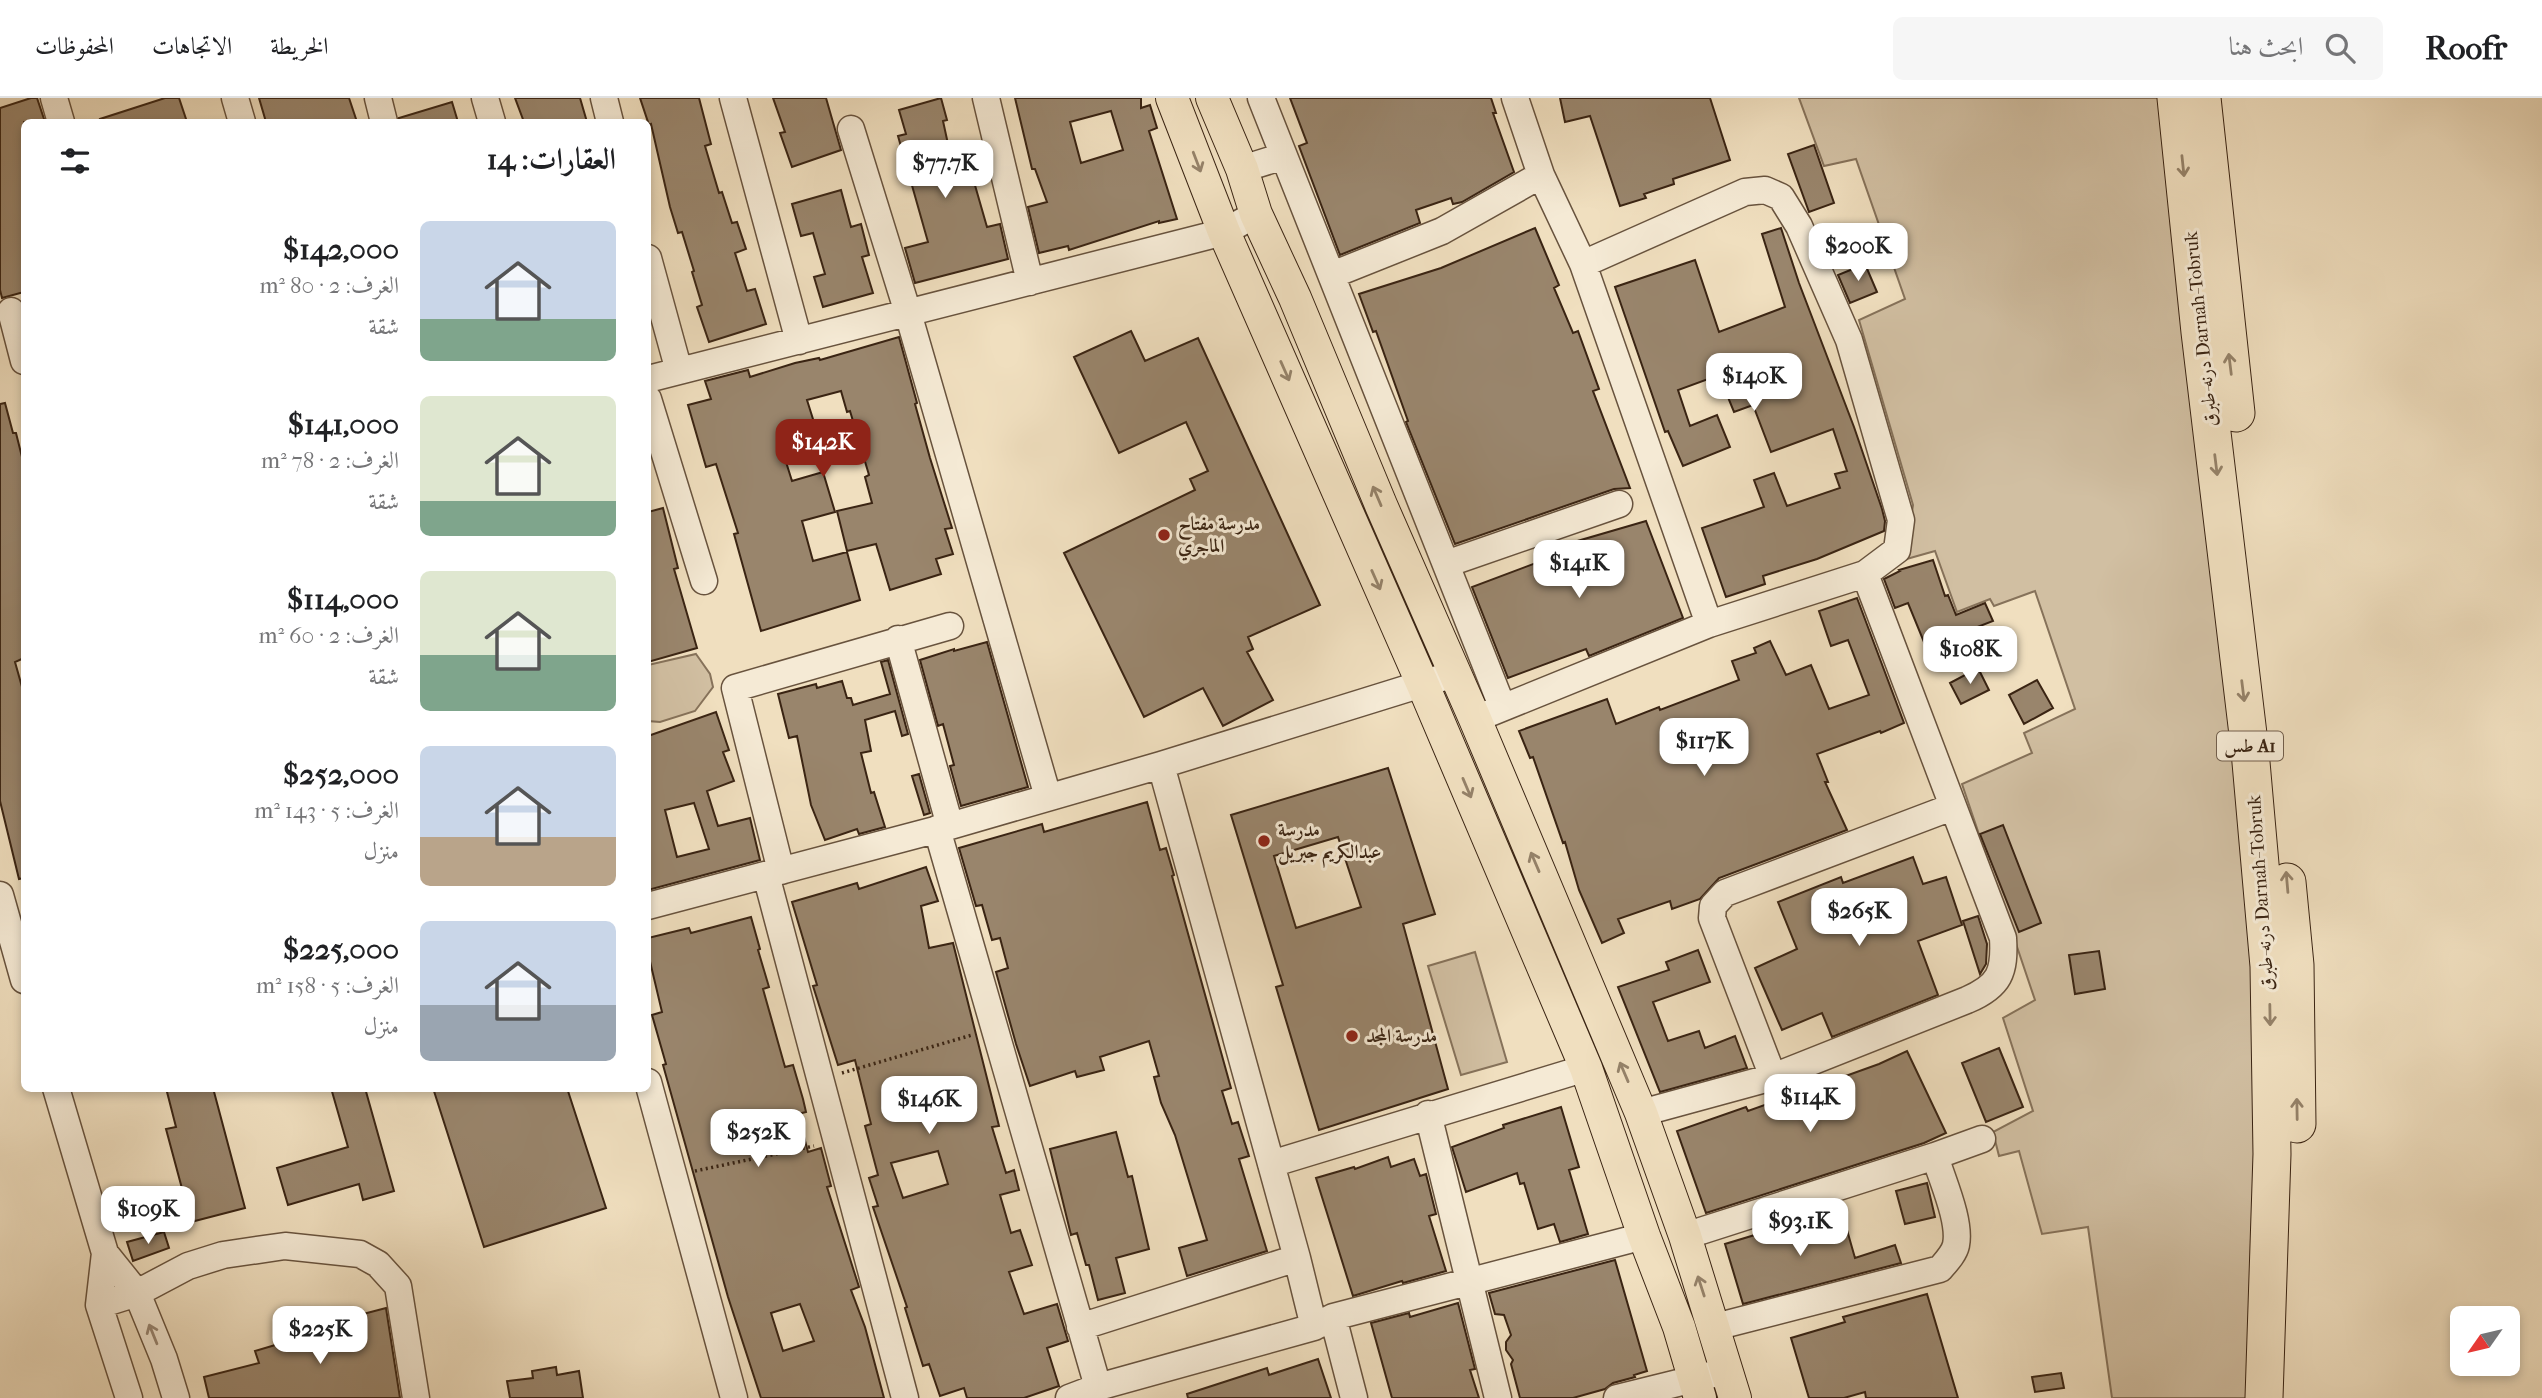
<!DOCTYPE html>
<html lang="ar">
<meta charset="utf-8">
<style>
:root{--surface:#fff;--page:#f6f6f6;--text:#202124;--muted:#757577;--line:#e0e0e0;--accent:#8f2418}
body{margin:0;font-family:"IM FELL French Canon",Amiri,serif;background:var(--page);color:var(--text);direction:rtl;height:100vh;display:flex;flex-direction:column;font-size:26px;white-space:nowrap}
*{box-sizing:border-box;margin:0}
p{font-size:23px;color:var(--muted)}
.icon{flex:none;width:38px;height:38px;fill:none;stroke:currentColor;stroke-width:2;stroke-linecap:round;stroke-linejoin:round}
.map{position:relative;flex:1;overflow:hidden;direction:ltr}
.panel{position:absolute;left:21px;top:21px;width:630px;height:973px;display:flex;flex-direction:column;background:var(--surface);border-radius:10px;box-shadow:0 4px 10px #0003;direction:rtl}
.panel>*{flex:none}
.needle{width:46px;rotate:236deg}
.buttons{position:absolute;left:2450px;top:1208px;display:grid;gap:14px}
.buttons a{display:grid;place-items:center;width:70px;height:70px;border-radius:10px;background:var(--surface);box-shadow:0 4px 10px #0003;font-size:35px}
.price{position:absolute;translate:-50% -60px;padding:0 16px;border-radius:14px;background:#fff;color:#222;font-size:23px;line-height:46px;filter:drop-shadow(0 2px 4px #0008)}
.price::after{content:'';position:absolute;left:50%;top:42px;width:21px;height:16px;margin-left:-10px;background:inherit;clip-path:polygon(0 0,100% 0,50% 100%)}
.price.selected{background:var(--accent);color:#fff}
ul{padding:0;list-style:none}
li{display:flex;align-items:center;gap:21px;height:175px;padding:0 35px}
li span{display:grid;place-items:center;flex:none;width:196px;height:140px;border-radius:10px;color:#555}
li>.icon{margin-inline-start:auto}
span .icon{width:84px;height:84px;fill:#fffc;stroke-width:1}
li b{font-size:30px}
h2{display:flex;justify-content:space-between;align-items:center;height:84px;padding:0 35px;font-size:30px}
header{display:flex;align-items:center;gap:42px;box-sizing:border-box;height:98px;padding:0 35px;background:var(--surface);border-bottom:2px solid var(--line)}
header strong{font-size:33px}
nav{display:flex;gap:38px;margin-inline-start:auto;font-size:24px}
.search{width:490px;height:63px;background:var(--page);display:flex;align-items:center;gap:18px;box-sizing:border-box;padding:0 24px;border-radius:10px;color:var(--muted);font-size:26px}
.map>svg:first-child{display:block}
</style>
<header>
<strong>Roofr</strong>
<div class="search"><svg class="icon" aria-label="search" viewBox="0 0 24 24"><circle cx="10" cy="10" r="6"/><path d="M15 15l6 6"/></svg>ابحث هنا</div>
<nav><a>الخريطة</a><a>الاتجاهات</a><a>المحفوظات</a></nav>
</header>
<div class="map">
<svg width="2542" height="1300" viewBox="0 0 2542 1300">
<rect width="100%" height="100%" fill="#f0dfbf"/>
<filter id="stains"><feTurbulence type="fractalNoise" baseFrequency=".00286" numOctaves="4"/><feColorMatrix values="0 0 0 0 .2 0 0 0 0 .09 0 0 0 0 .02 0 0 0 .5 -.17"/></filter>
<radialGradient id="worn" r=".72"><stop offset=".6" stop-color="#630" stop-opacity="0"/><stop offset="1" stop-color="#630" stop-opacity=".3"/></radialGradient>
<path fill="#d1bfa2" stroke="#86725a" stroke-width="2" d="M1799,0h362l104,922 -9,378h-144l-24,-171 -46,7 -23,-83 -20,5 -6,-24 40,-21 -30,-93 32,-18 -73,-216 70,-31 -8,-20 51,-24 -40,-118 -41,15 -4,-7 -33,13 -22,-61 -32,9 4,-14 6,-41 -54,-185 46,-21 -49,-140 -32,7z
M696,556l14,20 3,13 -18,24 -35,11 -12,-1v-56z
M1475,854l32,110 -46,13 -33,-109z"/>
<path fill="#99856c" stroke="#3a2413" stroke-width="2" fill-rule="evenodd" d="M31,0h6l8,24h-21v170l-22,6 -2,-8v-182z
M165,0h14l8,24h-86l-1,-3z
M259,0h90l8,24h-91z
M515,0h65l7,24h-63z
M640,0h59l12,46 -6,2 14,47 3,-1 10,31 5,-1 9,27 -11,4 12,38 8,-2 11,35 -57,18 -12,-35 5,-2 -10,-33 2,-1 -12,-39 -4,1 -8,-26 -19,-83 -2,1z
M773,0h53l15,52 -49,17 -12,-34 5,-1z
M941,0l6,22 -4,1 8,37 15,-4 21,73 13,-3 8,35 -93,24 -10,-35 23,-6 -30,-106 8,-2 -7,-24z
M1015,0h126v10l9,-3 7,23 -8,3 28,88 -18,4v-2l-90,29 -1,-4 -29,7 -11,-46 19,-5 -12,-33h-3zM1111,13l12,39 -42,13 -11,-41z
M1290,0h201l5,15h-3l21,59 -52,30 -9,2 -2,-6 -35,12 4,13 -80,32 -41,-109 8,-3z
M1560,0h150l20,62 -57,19 1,5 -30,10 2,4 -26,8 -30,-90 -25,6z
M452,4l6,20h-59v-4z
M1814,47l20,58 -25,9 -21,-58z
M841,92l10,37 10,-3 8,31 -7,2 11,36 -50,14 -9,-30 11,-3 -12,-41 -12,3 -9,-32z
M1535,130l24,57 -5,3 19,45 5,-2 21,58 -6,2 37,97 -16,1 -159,55 -49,-122 2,-1 -32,-90 -3,1 -14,-38 82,-26z
M1781,130l18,55 55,144 28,82 3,12 -1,10 -67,28 -54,17 2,8 -39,13 -24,-69 62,-21 -10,-27 20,-7 13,33 53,-18 -5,-14 12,-3 -14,-42 -62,23 -18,-47 -19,7 -15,-37 -41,15 12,36 27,-11 13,32 -47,19 -15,-35 -3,1 -50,-145 80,-27 24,72 66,-25 -23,-73z
M1865,166l12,28 -27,11 -12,-28z
M1131,233l14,30 53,-23 122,267 -72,32 5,12 -6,3 26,48 -50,26 -20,-38 -59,29 -80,-164 131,-63 -5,-11 18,-8 -22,-49 -67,31 -45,-96z
M899,239l18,66 -2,1 15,54 22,70 -7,1 8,25 -17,5 5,15 -51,16 -14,-46 -29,7 -10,-40 35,-8 -7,-26 4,-2 -19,-64 -3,1 -6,-21 -34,9 11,35 -37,11 11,35 31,-9 12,40 -33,9 11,40 34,-9 13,48 -99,31 -27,-97 4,-1 -22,-69 -10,3 -18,-62 23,-6 -6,-18 43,-11 2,7 45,-14 24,-5 1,2z
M5,305l8,30h3l8,32v193l-9,4 9,32v184l-5,1 -19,-78v-397z
M663,410l15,60 -4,1 23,79 -49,14v-150z
M1646,423l37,97 -94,38 -3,-7 -78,29 -36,-91 104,-39 -2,-6z
M1933,462l12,36 3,-1 8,20 29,-12 8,18 -67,26 -18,-44 -13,5 -11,-29 16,-8 -1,-1z
M1857,500l47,125 -23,10 -1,-2 -63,23 11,28h-3l22,48 -128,48 -19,21 -28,10 -2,-8 -52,18 6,14 -22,10 -23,-53 -14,-48 -2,1 -30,-86 -3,1 -11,-27 88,-32 9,25 43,-17 1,3 79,-30 -7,-19 24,-8 -2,-5 16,-7 16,34 25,-10 18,44 40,-14 -21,-55 -17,6 -12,-35z
M987,544l41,145 -67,19 -11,-40 4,-1 -11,-41 -5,2 -18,-66 34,-11v2z
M888,562l20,74 -6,2 -7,-25 -30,9 6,31 -10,2 10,40 3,-1 11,35 -26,7 -2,-5 -32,11 -14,-35 -14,-69 -8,2 -11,-44 38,-10 1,4 25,-7 5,17h4l2,7 37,-11 -9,-32z
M1978,570l11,22 -28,14 -11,-21z
M2037,582l16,28 -29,16 -15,-29z
M716,614l13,38 -6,2 11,29 -27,10 11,35 32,-8 10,42 -112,30v-154zM694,705l15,46 -32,8 -12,-47z
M1388,670l47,146 -32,10 45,165 -129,41 -43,-143 7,-2 -52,-170zM1338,739l23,70 -65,21 -22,-72z
M919,676l11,39 -6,2 -12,-39z
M1147,704l13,48 6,-2 8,27 -2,1 59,212 -9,3 10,33 6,-2 11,34 -10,3 28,92 -80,25 -8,-28 28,-8 -32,-105 -14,-32 -7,-26 5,-1 -10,-35 -49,16 4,13 -27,7 -2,-6 -45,15 -14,-42 -20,-72 12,-4 -8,-30 -8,2 -10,-35 -6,1 -17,-58 83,-24 2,8z
M2003,727l38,98 -22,9 -39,-98z
M1913,759l10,27 23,-7 16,48 -44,16 20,54 -106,42 -10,-24 -40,17 -27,-62 42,-19 -19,-47 63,-25 2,6z
M926,769l12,34 -17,5 8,42 24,-5 46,183 -7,1 14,46 8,-3 5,20 -19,5 11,38 9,-3 12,35 -23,7 15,42 33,-10 11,37 -21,7 12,38 -35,12h-57l-3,-10 -24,8 -11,-32 -6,2 -18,-58 2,-1 -34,-100 5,-1 -9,-28 9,-3 -13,-49 6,-2 -16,-64 -17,5 -25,-79 4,-1 -25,-83 65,-19 2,6zM938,1053l10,33 -45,14 -12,-35z
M1978,818l9,28 -1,20 -6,10 -17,-53z
M751,819l9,32 -2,1 11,37 -6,2 22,78 8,-2 10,34 3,13 -8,2 10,38 13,-4 10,38 -4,1 32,100 -8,3 14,37 19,71h-123l-33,-101 -65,-232 3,-1 -14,-49 10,-3 -14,-59v-15l41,-10 2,5zM800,1206l14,37 -31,10 -12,-38z
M1698,852l12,32 -57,20 15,39 31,-10 6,17 30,-12 12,32 -87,24 -42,-105 51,-17 -3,-8z
M2099,853l6,38 -30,5 -6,-39z
M1999,950l24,59 -37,15 -24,-59z
M1907,953l39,82 -22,10 -218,70 -29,-82 69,-24 2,4 131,-47z
M166,990h47l32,120 -54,14 -25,-93 10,-2z
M331,990h34l29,103 -31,9 -4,-16 -71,21 -11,-37 71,-21z
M433,990h134l39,120 -122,39z
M1561,1009l18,60 -10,3 19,64 -28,8 -6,-18 -16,5 -14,-46 -4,1 -3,-11 -51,19 -14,-45 52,-19 -1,-3z
M1116,1034l12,45 4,-1 17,73 -33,9 9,35 -27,7 -9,-35h-3l-9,-32 -6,2 -21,-86z
M1388,1059l3,10 23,-8 6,17 6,-2 10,40 -7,2 17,55 -43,12 -1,-2 -49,15 -37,-118 38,-11 1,2z
M1927,1085l8,34 -30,7 -9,-33z
M1841,1111l14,49 40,-13 6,18 -158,41 -18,-60z
M164,1134l5,16 -36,13 -6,-19z
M1615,1162l32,111 -13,4 1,2 -22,6 -8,6 -32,9h-53l-9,-34 2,-4 -7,-10v-8l5,-7 -7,-20 -9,-1 -6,-21z
M1927,1196l31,104h-92l-1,-6 -21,6h-35l-18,-60 54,-16 -2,-5z
M1458,1205l17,66 -5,1 9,28h-87l-21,-75 38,-10 1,4z
M386,1210l14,90h-191l-5,-21 55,-14 -4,-12 91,-27 -2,-5z
M1318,1261l13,39h-143l-1,-4 80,-26 2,7z
M556,1269l1,8 22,-4 4,27h-73l-3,-17 26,-3 -1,-7z
M2061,1275l3,15 -29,4 -3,-15z"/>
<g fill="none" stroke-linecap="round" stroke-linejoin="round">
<defs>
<path id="minor" d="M54,0l7,24
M235,0l7,24
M378,0l6,24
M485,0l7,24
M604,0l6,24
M733,0l66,243
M986,0l44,184
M1261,0l241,608
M1515,0l26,77 42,89 126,360
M851,31l57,184 140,484
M1242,71l42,-13
M648,160l31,113
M1332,177l110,-44 99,-56
M11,213l13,50
M648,281l576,-147 32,-18
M648,301l56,182
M1446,466l173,-60
M898,541l52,187
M1475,621l234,-95 156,-50 32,-24 4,-30 -52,-180 -50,-114 -18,-29 -16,-7 -20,2 -162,72
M1161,667l136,493 17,69
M937,731l161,558
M781,773l-46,-183 215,-62
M766,777l139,523
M0,797l24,85
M648,808l302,-80 211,-61 293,-91
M1773,979l-61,-159 1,-12 12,-13 227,-86
M648,984l86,316
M56,990l49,165 32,40 27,66 12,39
M1641,1015l132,-36 194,-77c33,-14 38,-28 36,-62l-138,-364
M1428,1016l70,284
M1271,1066l315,-96
M1685,1138l250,-80 47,-17
M105,1155l-6,52 30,93
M99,1207l38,-12 51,-27 35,-11 62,-9 75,8 18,10 20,22 18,112
M1333,1219l21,81
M1080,1229l217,-69
M1715,1229l225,-58c6,-7 14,-15 16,-24 5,-24 -14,-65 -21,-89
M1069,1300l29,-11 216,-60 19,-10 311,-81
M1617,1300l97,-24"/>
<path id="major" d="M1172,0l52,134 199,453 163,383 58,168 35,91 21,71
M1212,0l30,71 14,45 39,84 86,207 94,214 166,394 44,123 50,162"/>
<path id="highway" d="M2176,0l24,234 50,419 19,215 3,188 -8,244
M2202,0l34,315
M2287,784l8,83 2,159"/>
</defs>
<use href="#minor" stroke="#68533e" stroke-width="29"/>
<use href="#major" stroke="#3a2413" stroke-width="34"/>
<use href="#highway" stroke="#3a2413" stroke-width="39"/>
<path stroke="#3a2413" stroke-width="3.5" stroke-dasharray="2 3.5" stroke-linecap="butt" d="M842,975l130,-38
M695,1073l119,-25"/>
<use href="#minor" stroke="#f5ead5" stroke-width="26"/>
<use href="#major" stroke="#f0dfbf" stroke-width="32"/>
<use href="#highway" stroke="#f0dfbf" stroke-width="37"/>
</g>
<defs><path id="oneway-shaft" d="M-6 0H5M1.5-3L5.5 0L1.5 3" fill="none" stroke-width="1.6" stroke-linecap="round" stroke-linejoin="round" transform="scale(1.75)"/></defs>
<g stroke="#958269">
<use href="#oneway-shaft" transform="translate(1197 64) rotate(69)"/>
<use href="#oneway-shaft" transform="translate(2183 68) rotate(84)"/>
<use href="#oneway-shaft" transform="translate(2230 266) rotate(-97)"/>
<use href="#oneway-shaft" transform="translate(1285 273) rotate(66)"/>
<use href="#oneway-shaft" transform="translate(2216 367) rotate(83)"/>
<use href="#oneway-shaft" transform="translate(1377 398) rotate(-113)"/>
<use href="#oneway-shaft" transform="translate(1376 482) rotate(66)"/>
<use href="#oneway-shaft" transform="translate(2243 593) rotate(83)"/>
<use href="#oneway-shaft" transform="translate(1467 690) rotate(67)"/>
<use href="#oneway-shaft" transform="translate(1535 764) rotate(-113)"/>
<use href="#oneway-shaft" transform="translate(2287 784) rotate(-95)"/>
<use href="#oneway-shaft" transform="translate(2270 917) rotate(89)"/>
<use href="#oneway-shaft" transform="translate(1624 974) rotate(-113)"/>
<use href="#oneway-shaft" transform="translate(2297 1011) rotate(-91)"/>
<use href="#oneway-shaft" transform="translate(1701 1188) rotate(-108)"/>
</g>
<use stroke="#988774" href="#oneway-shaft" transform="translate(153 1236) rotate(-112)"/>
<g fill="#8f2418" stroke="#f5ead5" stroke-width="2.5">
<circle cx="1164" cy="437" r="7"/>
<circle cx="1264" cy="743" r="7"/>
<circle cx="1352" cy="938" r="7"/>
</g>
<g text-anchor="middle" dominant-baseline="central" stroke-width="6" stroke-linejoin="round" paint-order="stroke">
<rect fill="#f5ead5" stroke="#725f4d" stroke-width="2" x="2217" y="633.5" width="66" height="29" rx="5"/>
<g font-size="18" font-weight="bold" fill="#3a2413">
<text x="2250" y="648">طس A1</text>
</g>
<g font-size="19" fill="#3a2413" stroke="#f5ead5">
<text transform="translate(2201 231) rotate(-96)">درنه-طبرق Darnah-Tobruk</text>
<text transform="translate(2261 795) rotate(-94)">درنه-طبرق Darnah-Tobruk</text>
</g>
<g font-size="19" font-weight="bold" fill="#3a2413" stroke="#f5ead5" text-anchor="start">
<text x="1178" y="426">مدرسة مفتاح<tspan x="1178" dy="22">الماجري</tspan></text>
<text x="1278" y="732">مدرسة<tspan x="1278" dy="22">عبدالكريم جبريل</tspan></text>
<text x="1366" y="938">مدرسة المجد</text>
</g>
</g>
<rect width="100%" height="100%" filter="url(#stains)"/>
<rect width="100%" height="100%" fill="url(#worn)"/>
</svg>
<div class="buttons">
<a><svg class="needle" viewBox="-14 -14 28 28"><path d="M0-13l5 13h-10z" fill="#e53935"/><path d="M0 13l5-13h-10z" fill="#757577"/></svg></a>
</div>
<b class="price" style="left:945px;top:102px">$77.7K</b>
<b class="price" style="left:1858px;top:185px">$200K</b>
<b class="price" style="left:1754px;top:315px">$140K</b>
<b class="price selected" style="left:823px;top:381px">$142K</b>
<b class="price" style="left:1579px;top:502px">$141K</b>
<b class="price" style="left:1970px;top:588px">$108K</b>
<b class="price" style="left:1704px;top:680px">$117K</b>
<b class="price" style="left:1859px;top:850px">$265K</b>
<b class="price" style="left:1810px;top:1036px">$114K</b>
<b class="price" style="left:929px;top:1038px">$146K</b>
<b class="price" style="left:758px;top:1071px">$252K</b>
<b class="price" style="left:148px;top:1148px">$109K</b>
<b class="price" style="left:1800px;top:1160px">$93.1K</b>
<b class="price" style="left:320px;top:1268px">$225K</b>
<section class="panel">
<h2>العقارات: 14<svg class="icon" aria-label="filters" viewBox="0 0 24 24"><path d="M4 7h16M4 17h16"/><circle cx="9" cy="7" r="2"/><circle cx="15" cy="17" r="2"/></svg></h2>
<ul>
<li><span style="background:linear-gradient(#c9d6e8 70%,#7fa58c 0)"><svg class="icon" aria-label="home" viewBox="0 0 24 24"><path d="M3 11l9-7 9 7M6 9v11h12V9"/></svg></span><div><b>$142,000</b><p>الغرف: 2 · 80 m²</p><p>شقة</p></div></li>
<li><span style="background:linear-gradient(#dfe7d0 75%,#7fa58c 0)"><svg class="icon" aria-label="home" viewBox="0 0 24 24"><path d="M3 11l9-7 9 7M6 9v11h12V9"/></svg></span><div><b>$141,000</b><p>الغرف: 2 · 78 m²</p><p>شقة</p></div></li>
<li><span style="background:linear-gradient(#dfe7d0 60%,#7fa58c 0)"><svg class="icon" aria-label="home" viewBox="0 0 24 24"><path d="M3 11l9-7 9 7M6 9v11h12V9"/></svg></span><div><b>$114,000</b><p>الغرف: 2 · 60 m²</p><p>شقة</p></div></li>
<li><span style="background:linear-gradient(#c9d6e8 65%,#b9a48a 0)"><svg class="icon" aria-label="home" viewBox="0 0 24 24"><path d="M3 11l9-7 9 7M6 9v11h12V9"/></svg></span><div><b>$252,000</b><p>الغرف: 5 · 143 m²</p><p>منزل</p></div></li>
<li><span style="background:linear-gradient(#c9d6e8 60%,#9aa5b1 0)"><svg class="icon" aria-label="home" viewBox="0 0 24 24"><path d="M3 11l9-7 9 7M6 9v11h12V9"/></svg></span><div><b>$225,000</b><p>الغرف: 5 · 158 m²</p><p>منزل</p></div></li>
</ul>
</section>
</div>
